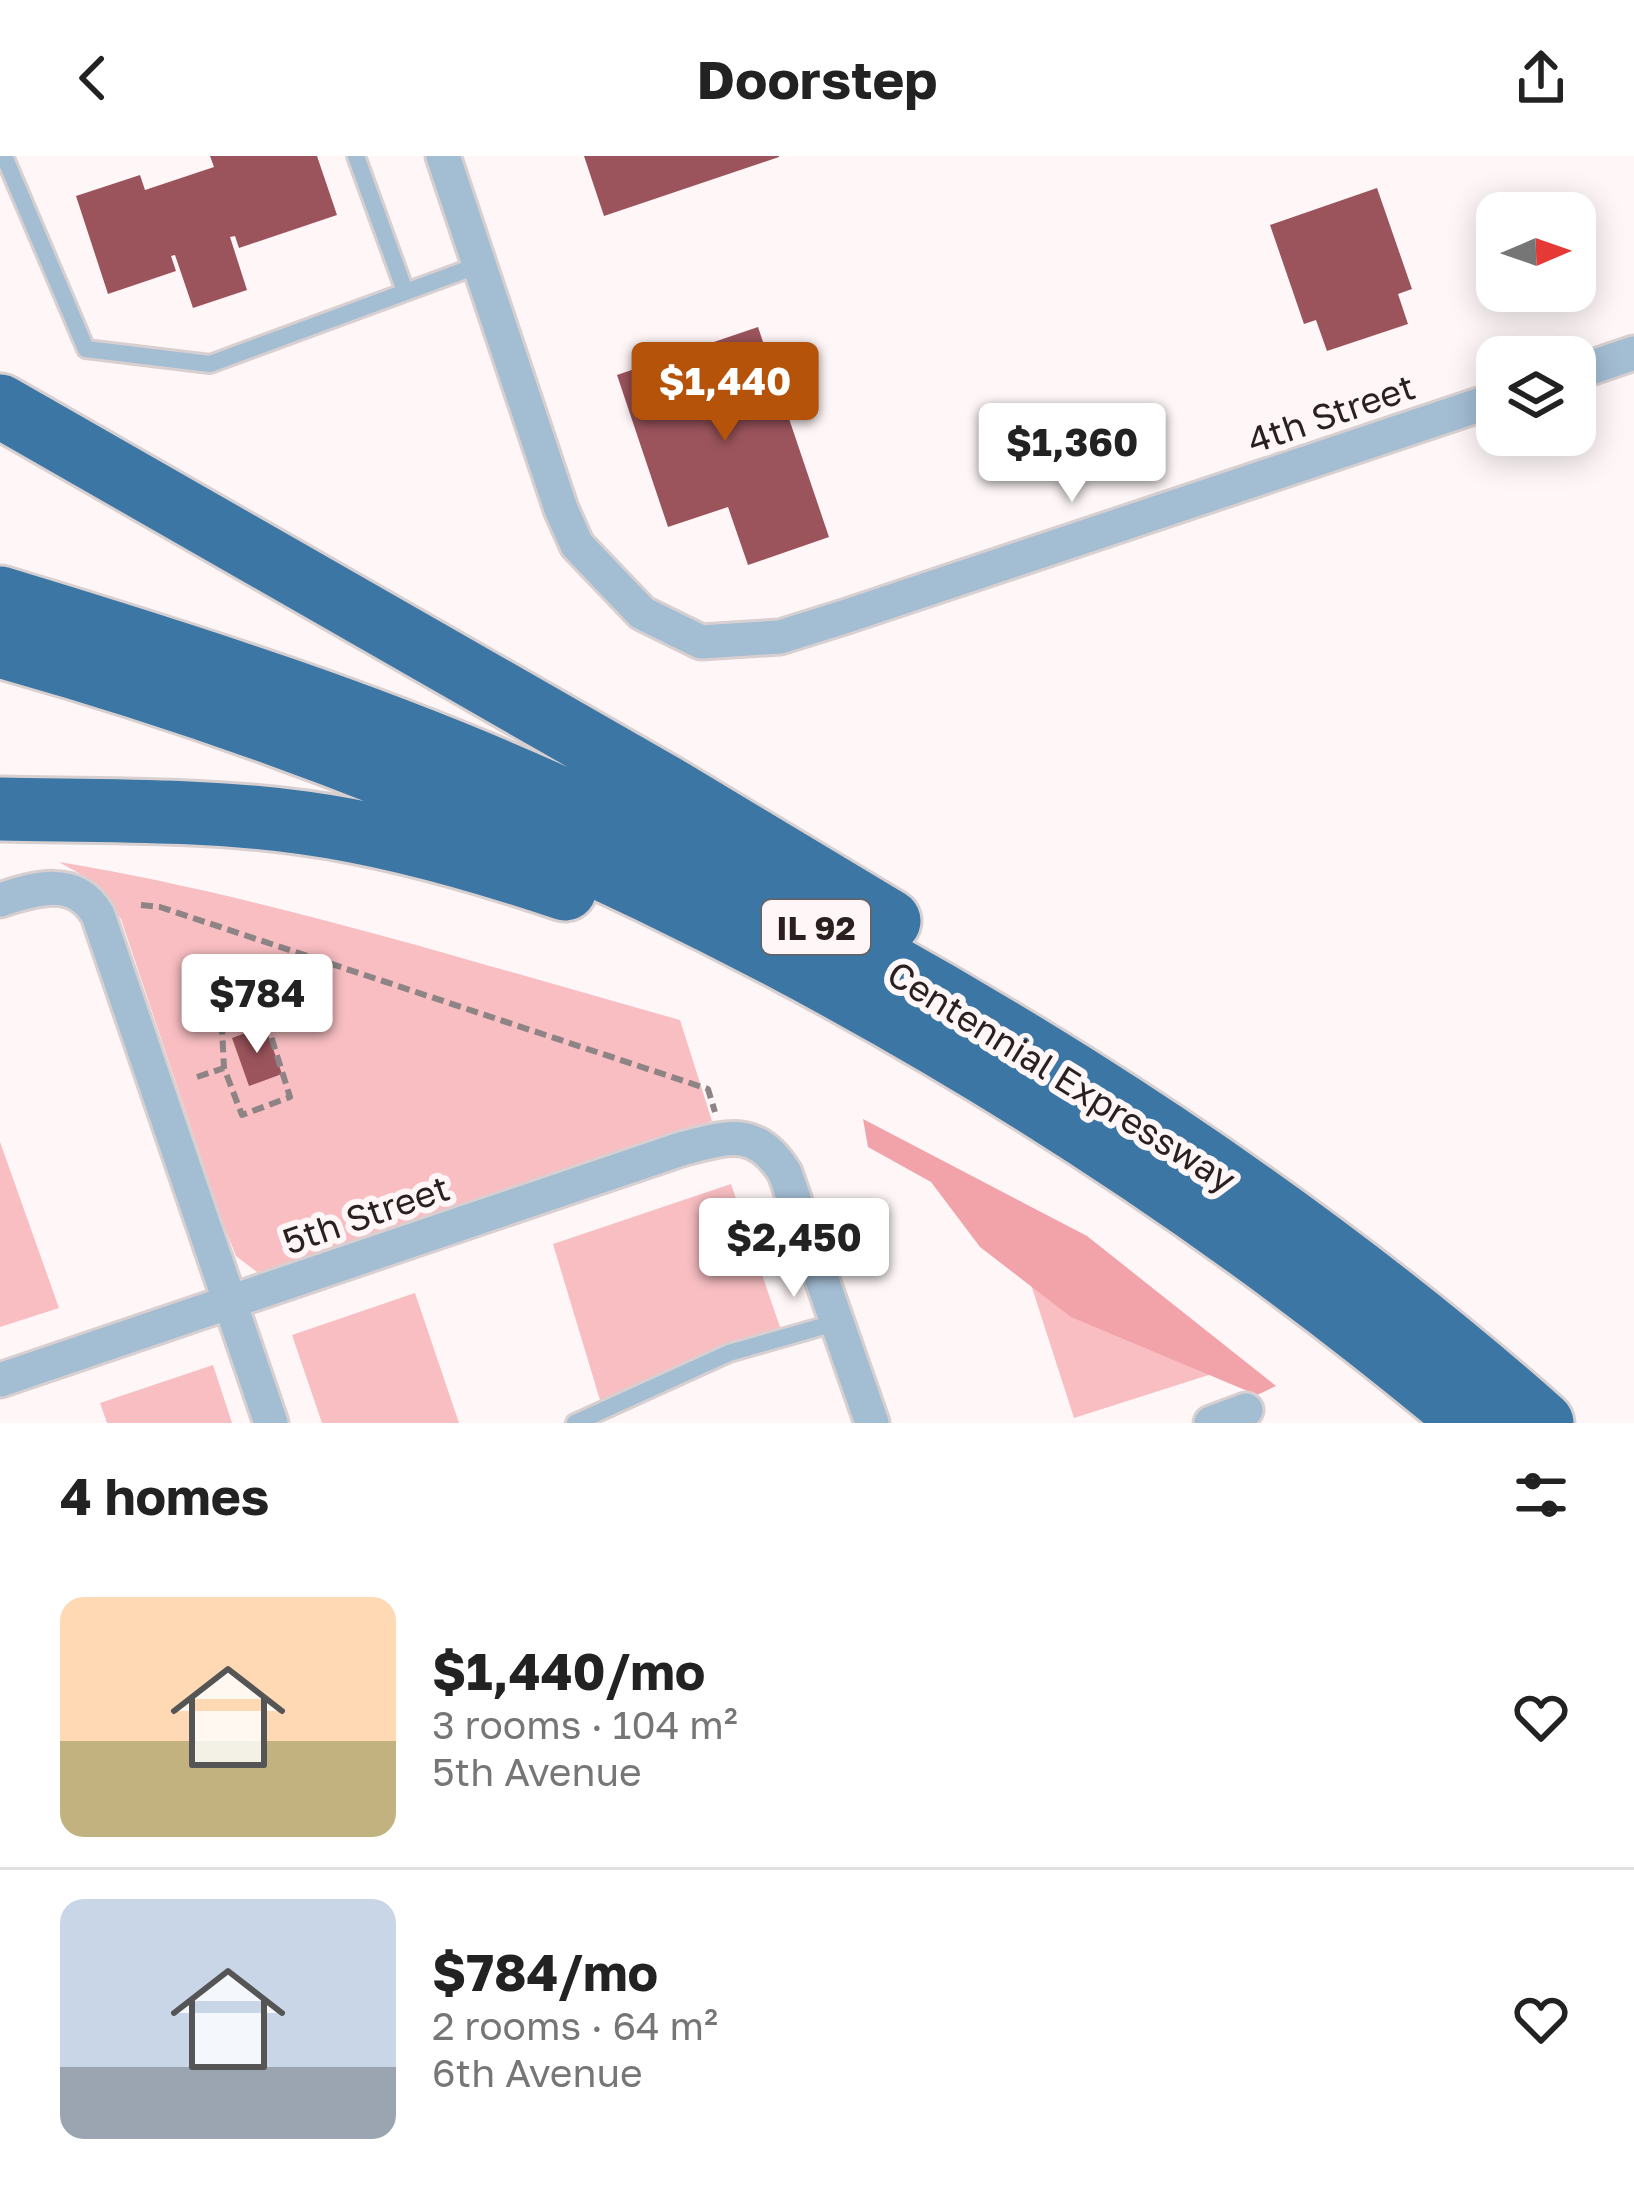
<!DOCTYPE html>
<meta charset="utf-8">
<style>
:root{--surface:#fff;--page:#f6f6f6;--text:#222;--muted:#767676;--line:#e0e0e0;--accent:#b45309}
body{margin:0;font-family:"Golos Text",sans-serif;background:var(--page);color:var(--text);height:100vh;display:flex;flex-direction:column;font-size:45px;white-space:nowrap}
*{box-sizing:border-box;margin:0}
p{font-size:39px;color:var(--muted)}
.icon{flex:none;width:66px;height:66px;fill:none;stroke:currentColor;stroke-width:2;stroke-linecap:round;stroke-linejoin:round}
.map{position:relative;height:1267px;overflow:hidden}
.drawer{display:flex;flex-direction:column;background:var(--surface);flex:1}
.drawer>*{flex:none}
.needle{width:78px;rotate:88deg}
.tools{position:absolute;left:1476px;top:36px;display:grid;gap:24px}
.tools a{display:grid;place-items:center;width:120px;height:120px;border-radius:24px;background:var(--surface);box-shadow:0 6px 30px #0003;font-size:60px}
.price{position:absolute;translate:-50% -102px;padding:0 27px;border-radius:12px;background:#fff;color:#222;font-size:39px;line-height:78px;filter:drop-shadow(0 3px 6px #0008)}
.price::after{content:'';position:absolute;left:50%;top:72px;width:36px;height:27px;margin-left:-18px;background:inherit;clip-path:polygon(0 0,100% 0,50% 100%)}
.price.selected{background:var(--accent);color:#fff}
ul{padding:0;list-style:none}
li{display:flex;align-items:center;gap:36px;height:300px;padding:0 60px}
li+li{border-top:3px solid var(--line)}
li span{display:grid;place-items:center;flex:none;width:336px;height:240px;border-radius:24px;color:#555}
li>.icon{margin-inline-start:auto}
span .icon{width:144px;height:144px;fill:#fffc;stroke-width:1}
li b{font-size:51px}
h2{display:flex;justify-content:space-between;align-items:center;height:144px;padding:0 60px;font-size:51px}
header{display:flex;justify-content:space-between;align-items:center;height:156px;padding:0 60px;background:var(--surface);font-size:54px;font-weight:700}
.map>svg:first-child{display:block}
</style>
<header><svg class="icon" aria-label="back" viewBox="0 0 24 24"><path d="M15 5l-7 7 7 7"/></svg>Doorstep<svg class="icon" aria-label="share" viewBox="0 0 24 24"><path d="M12 15V3M7 8l5-5 5 5M5 13v7h14v-7"/></svg></header>
<div class="map">
<svg width="1634" height="1267" viewBox="0 0 1634 1267">
<rect width="100%" height="100%" fill="#fef6f7"/>
<path fill="#f8bec2" d="M59,706c211,35 415,101 621,158l32,101 -429,147 -26,4 -21,-16 -13,-33 -102,-304 -25,-36z
M0,986l59,166 -59,19z
M731,1028l50,146 -57,18 -124,52 -47,-156z
M1026,1113l217,95 -169,54z
M415,1137l44,130h-137l-30,-88z
M213,1209l19,58h-125l-7,-20z"/>
<path fill="#f2a3a9" d="M863,963l224,117 189,150 -19,9 -186,-78 -91,-70 -49,-65 -63,-35z"/>
<path fill="#9c545c" d="M210,0h107l20,59 -98,33 -4,-12 -5,1 17,53 -54,18 -18,-53 -4,1 5,15 -68,23 -32,-98 64,-21 5,15 69,-23z
M584,0h195v1l-175,59z
M1377,32l35,101 -14,5 10,30 -81,27 -11,-31 -12,4 -34,-99z
M758,171l71,210 -81,28 -20,-58 -60,20 -51,-152z
M265,870l17,48 -33,12 -17,-48z"/>
<g fill="none" stroke-linecap="round" stroke-linejoin="round">
<defs>
<path id="service" d="M4,0l82,193 124,15 269,-99
M356,0l49,135
M575,1267l154,-70 109,-31"/>
<path id="minor" d="M443,0l118,353 16,36 65,68 59,29 79,-5 67,-21 650,-217
M1575,217l59,-20
M0,744c36,-12 76,-24 98,15l173,508
M0,1224l681,-231c47,-12 75,-23 104,24l87,250
M1211,1267l35,-13"/>
<path id="motorway" d="M0,250l666,381 223,134
M0,442c191,58 383,119 564,202 348,160 691,369 978,623
M0,490c537,150 1046,417 1473,777
M0,653c101,2 204,0 305,14 87,12 177,38 260,66"/>
</defs>
<use href="#service" stroke="#d8cfd0" stroke-width="22"/>
<use href="#minor" stroke="#d8cfd0" stroke-width="39"/>
<use href="#motorway" stroke="#d8cfd0" stroke-width="69"/>
<path stroke="#8e8485" stroke-width="6" stroke-dasharray="12 6" stroke-linecap="butt" d="M141,749l19,2 548,182 7,23
M197,921l27,-9 18,47 48,-18 -25,-80 -43,12 2,39"/>
<use href="#service" stroke="#a3bdd3" stroke-width="16"/>
<use href="#minor" stroke="#a3bdd3" stroke-width="33"/>
<use href="#motorway" stroke="#3b76a4" stroke-width="63"/>
</g>
<g text-anchor="middle" dominant-baseline="central" stroke-width="12" stroke-linejoin="round" paint-order="stroke">
<rect fill="#fef6f7" stroke="#6a6060" stroke-width="3" x="762" y="744" width="108" height="54" rx="9"/>
<g font-size="33" font-weight="bold" fill="#2b1f1f">
<text x="816" y="771">IL 92</text>
</g>
<g font-size="36" fill="#2b1f1f" stroke="#fef6f7">
<text transform="translate(1331 257) rotate(-19)">4th Street</text>
<text transform="translate(1062 920) rotate(32)">Centennial Expressway</text>
<text transform="translate(366 1058) rotate(-19)">5th Street</text>
</g>
</g>
</svg>
<div class="tools">
<a><svg class="needle" viewBox="-14 -14 28 28"><path d="M0-13l5 13h-10z" fill="#e53935"/><path d="M0 13l5-13h-10z" fill="#767676"/></svg></a>
<a><svg class="icon" aria-label="layers" viewBox="0 0 24 24"><path d="M12 4l9 5-9 5-9-5zM3 14l9 5 9-5"/></svg></a>
</div>
<b class="price selected" style="left:725px;top:288px">$1,440</b>
<b class="price" style="left:1072px;top:349px">$1,360</b>
<b class="price" style="left:257px;top:900px">$784</b>
<b class="price" style="left:794px;top:1144px">$2,450</b>
</div>
<section class="drawer">
<h2>4 homes<svg class="icon" aria-label="filters" viewBox="0 0 24 24"><path d="M4 7h16M4 17h16"/><circle cx="9" cy="7" r="2"/><circle cx="15" cy="17" r="2"/></svg></h2>
<ul>
<li><span style="background:linear-gradient(#ffd9b3 60%,#c2b280 0)"><svg class="icon" aria-label="home" viewBox="0 0 24 24"><path d="M3 11l9-7 9 7M6 9v11h12V9"/></svg></span><div><b>$1,440/mo</b><p>3 rooms · 104 m²</p><p>5th Avenue</p></div><svg class="icon" aria-label="heart" viewBox="0 0 24 24"><path d="M12 20l-8-8c-3-5 5-10 8-4 3-6 11-1 8 4z"/></svg></li>
<li><span style="background:linear-gradient(#c9d6e8 70%,#9aa5b1 0)"><svg class="icon" aria-label="home" viewBox="0 0 24 24"><path d="M3 11l9-7 9 7M6 9v11h12V9"/></svg></span><div><b>$784/mo</b><p>2 rooms · 64 m²</p><p>6th Avenue</p></div><svg class="icon" aria-label="heart" viewBox="0 0 24 24"><path d="M12 20l-8-8c-3-5 5-10 8-4 3-6 11-1 8 4z"/></svg></li>
</ul>
</section>
